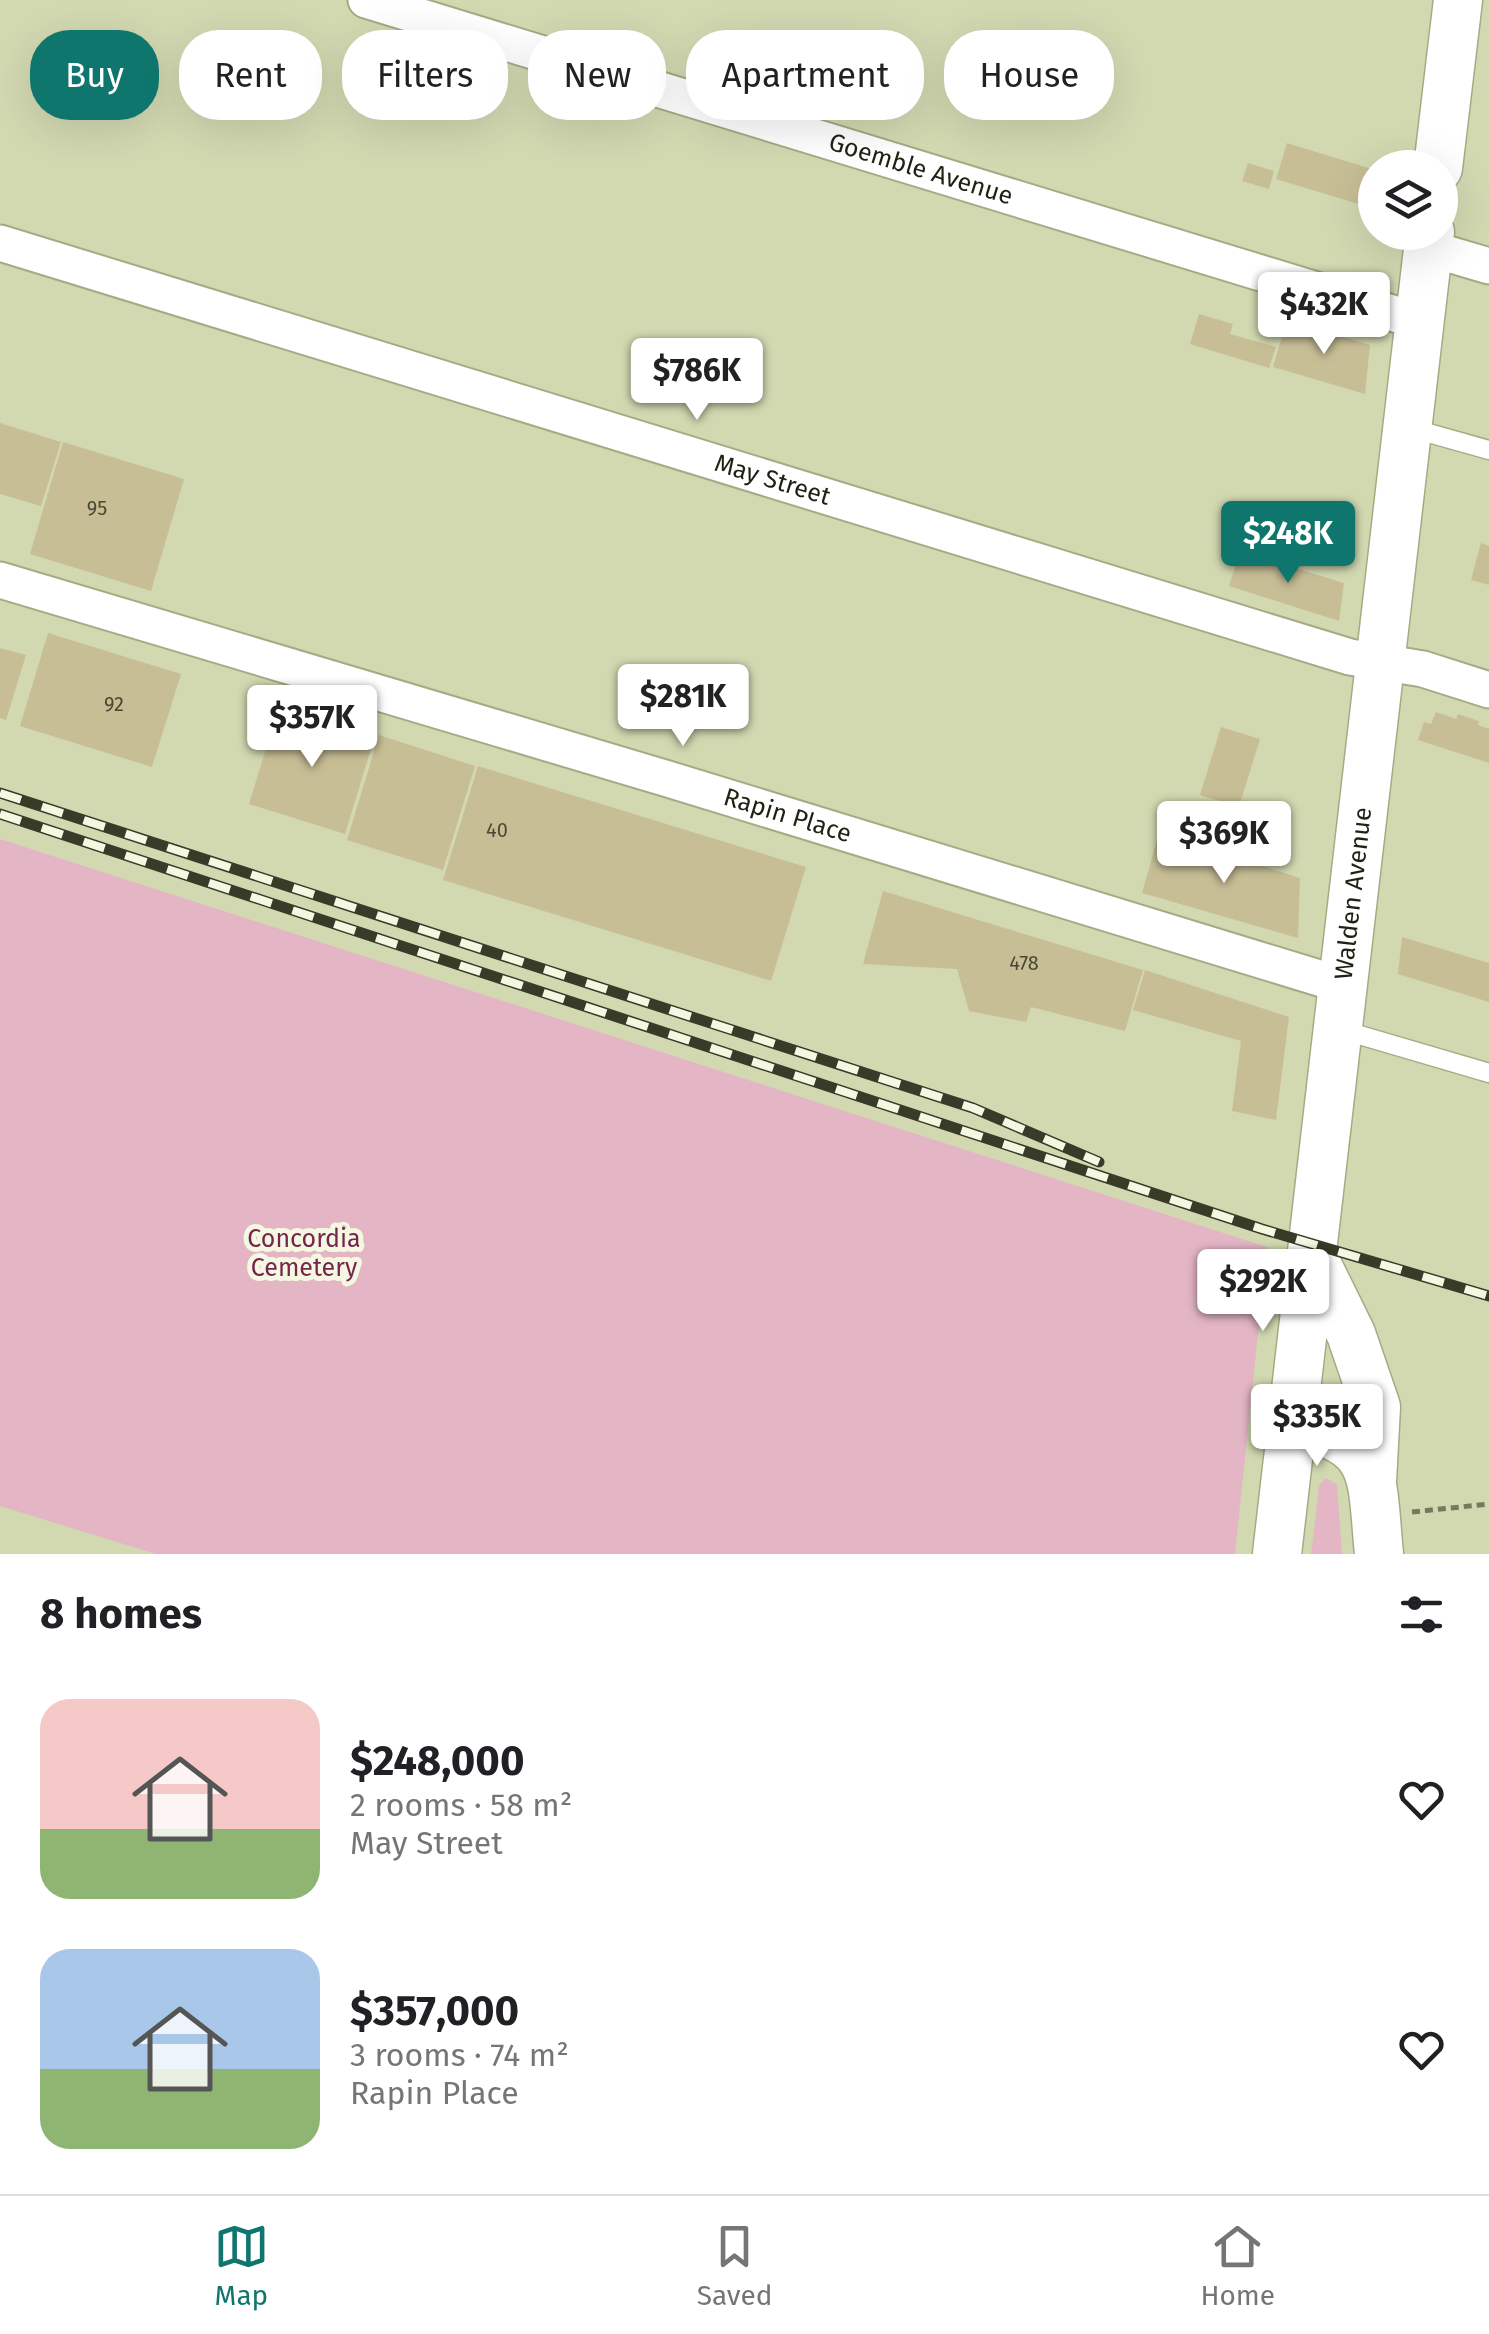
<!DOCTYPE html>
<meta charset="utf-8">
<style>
:root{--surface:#fff;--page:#f2f2f2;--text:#202124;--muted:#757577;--line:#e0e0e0;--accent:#0f766e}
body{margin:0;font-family:"Fira Sans",sans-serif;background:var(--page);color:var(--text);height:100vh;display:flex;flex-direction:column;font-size:38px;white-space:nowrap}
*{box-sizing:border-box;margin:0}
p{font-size:32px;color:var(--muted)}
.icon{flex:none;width:55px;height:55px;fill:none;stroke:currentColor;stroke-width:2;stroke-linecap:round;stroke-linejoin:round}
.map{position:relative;height:1554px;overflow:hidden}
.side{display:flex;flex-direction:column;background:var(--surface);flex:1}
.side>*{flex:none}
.top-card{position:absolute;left:30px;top:30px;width:1430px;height:90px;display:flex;gap:20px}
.buttons{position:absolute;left:1358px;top:150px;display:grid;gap:20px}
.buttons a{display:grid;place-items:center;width:100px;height:100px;border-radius:50%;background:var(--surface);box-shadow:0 10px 40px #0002;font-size:50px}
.price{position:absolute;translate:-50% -85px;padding:0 22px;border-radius:10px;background:#fff;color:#222;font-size:32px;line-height:65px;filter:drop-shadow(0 2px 5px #0008)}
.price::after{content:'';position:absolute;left:50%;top:60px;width:30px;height:22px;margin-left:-15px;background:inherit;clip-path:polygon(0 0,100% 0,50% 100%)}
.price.on{background:var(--accent);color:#fff}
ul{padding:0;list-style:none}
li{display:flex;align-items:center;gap:30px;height:250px;padding:0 40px}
li span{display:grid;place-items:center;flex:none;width:280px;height:200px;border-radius:30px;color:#555}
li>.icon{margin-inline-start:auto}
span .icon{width:120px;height:120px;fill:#fffc;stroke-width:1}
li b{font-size:42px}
h2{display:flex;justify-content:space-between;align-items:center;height:120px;padding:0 40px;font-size:42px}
.pill{padding:0 35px;border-radius:40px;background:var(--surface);box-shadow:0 10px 40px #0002;font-size:35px;line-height:90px}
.pill.on{background:var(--accent);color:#fff}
.tab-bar{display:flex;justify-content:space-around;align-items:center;height:140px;border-top:2px solid var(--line);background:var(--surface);font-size:28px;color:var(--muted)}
.tab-bar a{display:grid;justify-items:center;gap:5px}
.tab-bar .on{color:var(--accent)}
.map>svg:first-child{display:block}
</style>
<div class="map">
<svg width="1489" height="1554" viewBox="0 0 1489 1554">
<rect width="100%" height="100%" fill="#d2d9b1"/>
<path fill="#e4b5c5" d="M0,839l1267,408 -32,307h-1079l-156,-48z
M1325,1478l12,6 5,70h-31l8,-68z"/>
<path fill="#c8be96" d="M1287,143l88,27v39l-99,-30z
M1248,163l26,8 -5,18 -27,-8z
M1199,314l34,10 -3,10 46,13 -7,21 -79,-24z
M1287,320l83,25 -5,49 -92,-27z
M0,423l61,19 -20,64 -41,-12z
M63,442l121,37 -33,112 -121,-37z
M1481,543l8,3v39l-18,-5z
M1240,551l104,32 -5,38 -110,-35z
M48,633l133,41 -29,93 -132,-41z
M0,648l26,7 -20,65 -6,-2z
M279,706l96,30 -30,98 -96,-30z
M1436,712l20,7 2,-5 21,7 -1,4 11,4v34l-71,-23 6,-18 7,2z
M1221,727l39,12 -21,68 -39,-12z
M379,735l96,31 -32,104 -96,-30z
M478,766l328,101 -35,114 -328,-101z
M1159,833l141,45 -2,60 -156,-45z
M883,891l260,79 -18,61 -94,-24 -5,15 -57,-11 -12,-42 -94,-5z
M1402,937l87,26v39l-91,-28z
M1145,970l144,47 -13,103 -44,-9 9,-70 -108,-31z"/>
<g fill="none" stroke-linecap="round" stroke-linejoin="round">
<defs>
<path id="lane" d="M1407,427l82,23
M1339,1029l150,44"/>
<g id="street">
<path id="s1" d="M366,0l1052,321"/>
<path id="s2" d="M0,243l1350,414 73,12 66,21"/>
<path d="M1428,248l61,18"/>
<path id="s3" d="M0,580l668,199 677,207"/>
</g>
<g id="secondary">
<path d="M1438,168l20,-168"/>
<path d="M1312,1255l39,79 25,73 -4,74"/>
<path d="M1291,1423c90,18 80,52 88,131"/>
<path id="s4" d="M1277,1554l153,-1322"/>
</g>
</defs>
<use href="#lane" stroke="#a5ab84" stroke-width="21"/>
<use href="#street" stroke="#a5ab84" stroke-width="39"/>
<use href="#secondary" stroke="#a5ab84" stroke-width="51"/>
<path stroke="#757a5e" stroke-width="5" stroke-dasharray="8 5" stroke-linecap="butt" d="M1412,1512l77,-8"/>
<use href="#lane" stroke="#fff" stroke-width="18"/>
<use href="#street" stroke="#fff" stroke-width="35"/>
<use href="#secondary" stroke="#fff" stroke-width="48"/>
<defs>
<path id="rail" d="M0,793l973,315 126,54
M0,814l1262,415 227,67"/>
</defs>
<use href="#rail" stroke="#383b28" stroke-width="11"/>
<use href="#rail" stroke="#f4f8e3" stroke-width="8" stroke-dasharray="22" stroke-linecap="butt"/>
</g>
<g text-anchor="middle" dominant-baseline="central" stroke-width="10" stroke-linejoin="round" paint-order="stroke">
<g font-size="20" fill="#494933">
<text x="97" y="508">95</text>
<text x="114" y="704">92</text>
<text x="497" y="830">40</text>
<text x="1024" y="963">478</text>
</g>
<g font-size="25" fill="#1f2212" stroke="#f4f8e3">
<text stroke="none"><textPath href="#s1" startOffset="580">Goemble Avenue</textPath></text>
<text stroke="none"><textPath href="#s2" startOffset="808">May Street</textPath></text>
<text stroke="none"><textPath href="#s3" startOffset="822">Rapin Place</textPath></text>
<text stroke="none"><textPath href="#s4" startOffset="665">Walden Avenue</textPath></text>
</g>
<g font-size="25" fill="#77254b" stroke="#f4f8e3">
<text x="304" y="1239">Concordia<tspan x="304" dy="29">Cemetery</tspan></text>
</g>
</g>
</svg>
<div class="buttons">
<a><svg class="icon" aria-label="layers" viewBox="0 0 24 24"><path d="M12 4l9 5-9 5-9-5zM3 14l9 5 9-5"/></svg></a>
</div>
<b class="price" style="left:1324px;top:357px">$432K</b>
<b class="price" style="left:697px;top:423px">$786K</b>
<b class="price on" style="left:1288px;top:586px">$248K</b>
<b class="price" style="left:683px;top:749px">$281K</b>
<b class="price" style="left:312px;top:770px">$357K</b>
<b class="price" style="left:1224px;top:886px">$369K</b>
<b class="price" style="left:1263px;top:1334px">$292K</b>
<b class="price" style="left:1317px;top:1469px">$335K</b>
<div class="top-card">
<a class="pill on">Buy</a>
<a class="pill">Rent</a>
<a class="pill">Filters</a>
<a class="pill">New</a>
<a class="pill">Apartment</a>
<a class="pill">House</a>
</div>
</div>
<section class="side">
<h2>8 homes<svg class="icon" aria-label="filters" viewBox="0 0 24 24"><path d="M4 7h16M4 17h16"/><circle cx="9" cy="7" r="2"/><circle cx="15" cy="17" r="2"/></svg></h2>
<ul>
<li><span style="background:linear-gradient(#f6c9c9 65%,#8fb573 0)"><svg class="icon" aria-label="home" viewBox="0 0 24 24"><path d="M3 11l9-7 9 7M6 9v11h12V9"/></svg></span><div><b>$248,000</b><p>2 rooms · 58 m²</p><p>May Street</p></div><svg class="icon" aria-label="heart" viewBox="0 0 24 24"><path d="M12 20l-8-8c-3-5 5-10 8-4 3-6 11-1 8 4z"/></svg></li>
<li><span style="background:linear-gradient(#a9c7e8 60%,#8fb573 0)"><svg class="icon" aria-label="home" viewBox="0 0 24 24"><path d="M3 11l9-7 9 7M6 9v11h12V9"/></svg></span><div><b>$357,000</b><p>3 rooms · 74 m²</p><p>Rapin Place</p></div><svg class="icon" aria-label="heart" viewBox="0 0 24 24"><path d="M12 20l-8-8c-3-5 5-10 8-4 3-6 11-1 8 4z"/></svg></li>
</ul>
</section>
<nav class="tab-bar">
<a class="on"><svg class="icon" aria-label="map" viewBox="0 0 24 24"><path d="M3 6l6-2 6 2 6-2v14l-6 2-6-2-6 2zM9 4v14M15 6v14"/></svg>Map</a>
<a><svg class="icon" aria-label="saved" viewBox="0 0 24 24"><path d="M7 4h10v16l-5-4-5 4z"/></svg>Saved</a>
<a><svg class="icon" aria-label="home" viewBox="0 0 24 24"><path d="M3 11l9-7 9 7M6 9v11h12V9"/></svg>Home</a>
</nav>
